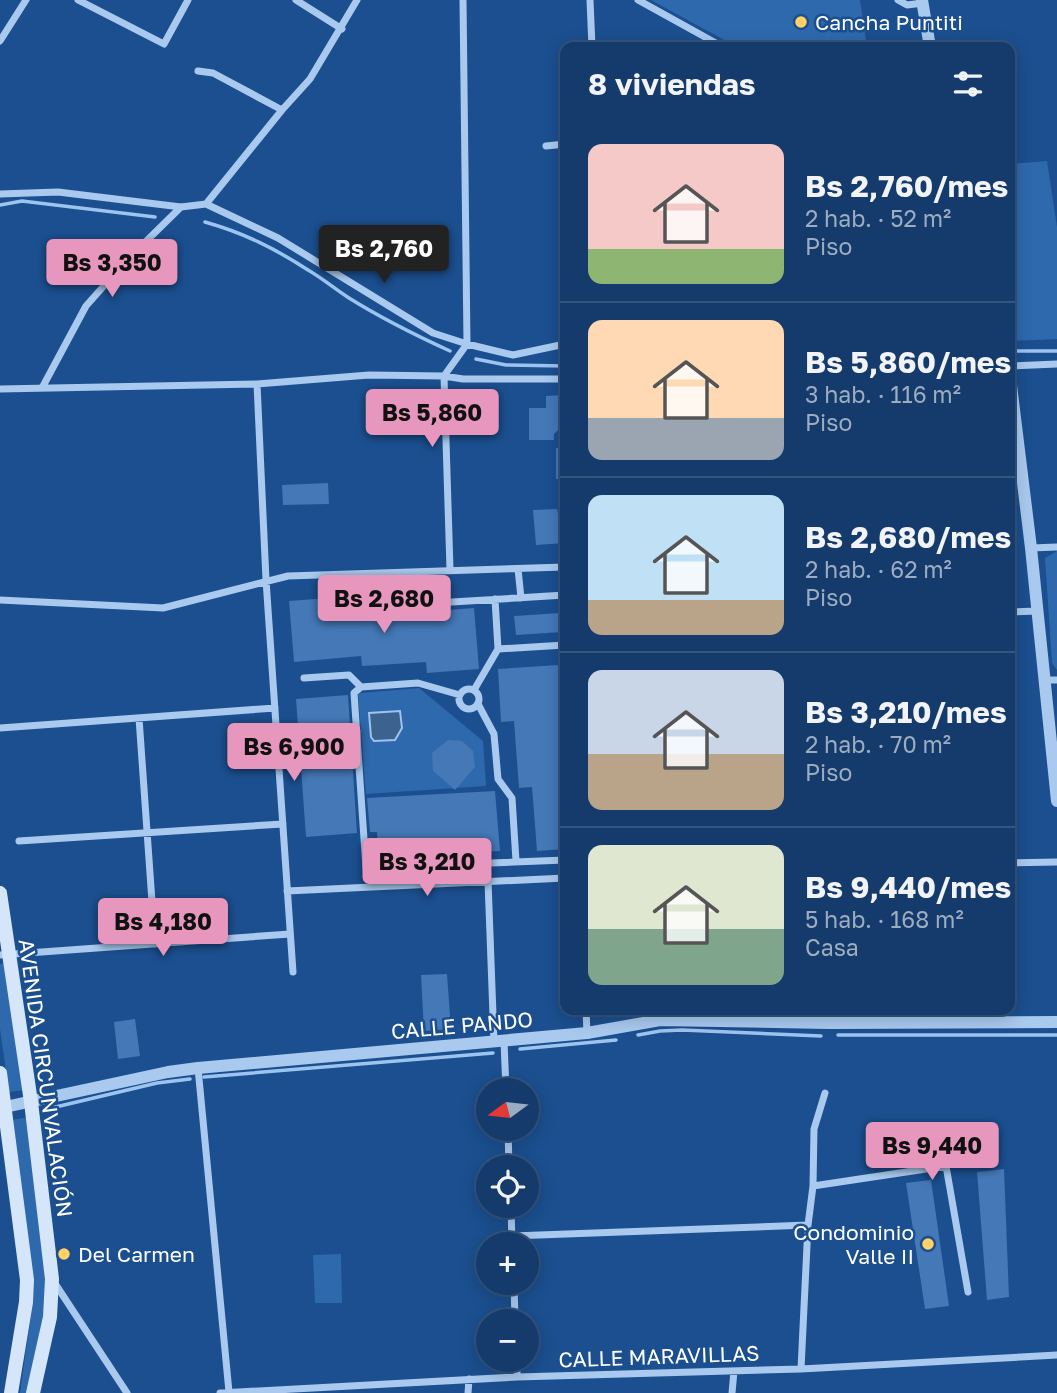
<!DOCTYPE html>
<html lang="es">
<meta charset="utf-8">
<style>
:root{--surface:#143b6b;--page:#214673;--text:#f1f3f6;--muted:#9dadc1;--line:#33557e;--accent:#e797bd}
body{margin:0;font-family:"Golos Text",sans-serif;background:var(--page);color:var(--text);height:100vh;display:flex;flex-direction:column;font-size:26px;white-space:nowrap}
*{box-sizing:border-box;margin:0}
p{font-size:23px;color:var(--muted)}
.icon{flex:none;width:38px;height:38px;fill:none;stroke:currentColor;stroke-width:2;stroke-linecap:round;stroke-linejoin:round}
.map{position:relative;flex:1;overflow:hidden}
.sheet{position:absolute;left:560px;top:42px;width:455px;height:973px;display:flex;flex-direction:column;background:var(--surface);border-radius:14px;box-shadow:0 4px 18px #0003,0 0 0 2px var(--line)}
.sheet>*{flex:none}
.needle{width:46px;rotate:255deg}
.buttons{position:absolute;left:476px;top:1078px;display:grid;gap:14px}
.buttons a{display:grid;place-items:center;width:63px;height:63px;border-radius:50%;background:var(--surface);box-shadow:0 4px 18px #0003,0 0 0 2px var(--line);font-size:35px}
.price{position:absolute;translate:-50% -60px;padding:0 16px;border-radius:7px;background:var(--accent);color:#111;font-size:23px;line-height:46px;filter:drop-shadow(0 2px 4px #0008)}
.price::after{content:'';position:absolute;left:50%;top:42px;width:21px;height:16px;margin-left:-10px;background:inherit;clip-path:polygon(0 0,100% 0,50% 100%)}
.price.selected{background:#222;color:#fff}
ul{padding:0;list-style:none}
li{display:flex;align-items:center;gap:21px;height:175px;padding:0 28px}
li+li{border-top:2px solid var(--line)}
li span{display:grid;place-items:center;flex:none;width:196px;height:140px;border-radius:14px;color:#555}
li>.icon{margin-inline-start:auto}
span .icon{width:84px;height:84px;fill:#fffc;stroke-width:1}
li b{font-size:30px}
h2{display:flex;justify-content:space-between;align-items:center;height:84px;padding:0 28px;font-size:30px}
.map>svg:first-child{display:block}
</style>
<div class="map">
<svg width="1057" height="1393" viewBox="0 0 1057 1393">
<rect width="100%" height="100%" fill="#1b4f8f"/>
<path fill="#2e69ad" d="M651,0h209l7,47h-130z
M1047,161l10,66v112l-45,2 -2,-2v-175z
M1057,551v119l-5,-7 -7,-105z
M419,688l64,53 3,45 -120,8 -8,-99 3,-2z
M5,963l19,127 -15,2 -9,-63v-65z
M29,1117l18,162 -2,29 -19,85h-6l12,-85 -20,-188z
M341,1254l1,49h-27l-2,-48z"/>
<path fill="#3c6290" stroke="#9cc4f0" stroke-width="2" d="M400,711l2,17 -7,12 -21,1 -3,-4 -2,-24z"/>
<g fill="none" stroke-linecap="round" stroke-linejoin="round">
<path stroke="#9cc4f0" stroke-width="3.5" d="M0,205l22,-4 133,16
M205,222c39,11 69,26 103,48 14,8 27,19 41,28 32,20 66,37 101,53
M1010,351h47
M476,359l30,6 59,1
M638,1035l22,-4 22,-1 139,6
M838,1035h219
M520,1049l96,-9
M204,1077l289,-24
M43,1110l114,-27 33,-4"/>
</g>
<path fill="#4478b7" d="M565,395v28l-11,11v6h-25v-32h17v-12z
M556,448h9v31h-9z
M328,483l1,21 -46,1 -1,-20z
M557,509l1,5 7,6v23l-29,2 -3,-35z
M342,597v10l65,-5 3,11 64,-5 5,61 -52,4 -1,-11 -64,4 -1,-10 -67,6 -5,-61z
M561,613l1,19 -46,3 -2,-19z
M558,665l5,66h2v118l-28,2 -5,-64 -13,1 -5,-67 -13,1 -3,-53z
M348,695l9,138 -51,4 -10,-138z
M448,740l14,1 11,10 2,16 -20,23 -22,-19 -1,-18z
M495,791l5,60 -121,7 -2,-26h-7l-3,-34z
M447,974l4,55 -27,2 -3,-56z
M135,1019l5,37 -22,3 -4,-37z
M1004,1169l5,128 -22,3 -10,-128z
M931,1180l18,126 -24,3 -19,-126z"/>
<g fill="none" stroke-linecap="round" stroke-linejoin="round">
<path stroke="#a9c9ee" stroke-width="7" d="M78,0l86,44 24,-44
M296,0l46,29
M590,0l2,47
M638,0l85,47
M898,0l9,5 16,-2
M0,41l26,-41
M198,71l15,2 69,37
M546,146l19,-2
M0,194l58,-2 123,15 25,-3 72,34 155,95 34,11 46,11 52,-11
M206,204l76,-94 28,-31 47,-79
M1010,366l47,-2
M257,384l9,196 27,392
M42,388l44,-82 40,-45 55,-54
M0,389l257,-5 112,-9 75,1 19,3h102
M1031,548l26,-1
M450,569l-6,-193 23,-32 -4,-344
M518,569l3,29
M351,599l58,-3 10,8 146,-9
M0,600l163,8 125,-32 277,-9
M1010,612l28,-1
M498,649l67,-4
M304,678l45,-3 12,12 57,-4 42,12
M1045,680h12
M361,687l-7,6 12,175 199,-8
M459 699a10 10 0 1 1 20 0a10 10 0 1 1-20 0Z
M474,690l24,-41 -3,-50
M478,704l16,30 4,45 14,19 4,63
M139,718l16,226
M0,728l275,-20
M19,841l264,-17
M1010,863l47,-1
M488,881l6,161
M287,891l278,-13
M0,955l290,-21
M586,1010l1,23
M504,1041l2,49
M198,1068l31,324
M508,1129l1,38
M813,1186l133,-20 22,126
M511,1206l1,38
M512,1236l296,-11
M54,1282l73,111
M514,1283l1,38
M517,1360v17
M801,1369l7,-144 5,-39 1,-57 11,-36
M220,1393l297,-16 284,-8 256,-14
M468,1393l1,-14
M732,1393l2,-22"/>
<path stroke="#a9c9ee" stroke-width="12" d="M922,0l8,47
M1010,377l21,171 26,253
M5,1107l163,-35 30,-4 389,-35 73,-13 169,3 228,-1"/>
<path stroke="#d6e6fa" stroke-width="14" d="M0,893l31,209 21,177 -2,38 -17,76
M0,1073l27,207 -1,22 -15,91"/>
</g>
<g fill="#ffd166" stroke="#1b4f8f" stroke-width="2.5">
<circle cx="801" cy="22" r="7"/>
<circle cx="928" cy="1244" r="7"/>
<circle cx="64" cy="1254" r="7"/>
</g>
<g text-anchor="middle" dominant-baseline="central" stroke-width="5" stroke-linejoin="round" paint-order="stroke">
<g font-size="21" fill="#fff" stroke="#1b4f8f" text-anchor="start">
<text x="815" y="22">Cancha Puntiti</text>
<text x="914" y="1232" text-anchor="end">Condominio<tspan x="914" dy="24">Valle II</tspan></text>
<text x="78" y="1254">Del Carmen</text>
</g>
<g font-size="21" fill="#fff" stroke="#1b4f8f">
<text transform="translate(462 1025) rotate(-5)">CALLE PANDO</text>
<text transform="translate(46 1078) rotate(82)">AVENIDA CIRCUNVALACIÓN</text>
<text transform="translate(659 1356) rotate(-2)">CALLE MARAVILLAS</text>
</g>
</g>
</svg>
<div class="buttons">
<a><svg class="needle" viewBox="-14 -14 28 28"><path d="M0-13l5 13h-10z" fill="#e53935"/><path d="M0 13l5-13h-10z" fill="#9dadc1"/></svg></a>
<a><svg class="icon" aria-label="locate" viewBox="0 0 24 24"><circle cx="12" cy="12" r="6"/><path d="M12 2v4M12 18v4M2 12h4M18 12h4"/></svg></a>
<a>+</a>
<a>−</a>
</div>
<b class="price selected" style="left:384px;top:285px">Bs 2,760</b>
<b class="price" style="left:112px;top:299px">Bs 3,350</b>
<b class="price" style="left:432px;top:449px">Bs 5,860</b>
<b class="price" style="left:384px;top:635px">Bs 2,680</b>
<b class="price" style="left:294px;top:783px">Bs 6,900</b>
<b class="price" style="left:427px;top:898px">Bs 3,210</b>
<b class="price" style="left:163px;top:958px">Bs 4,180</b>
<b class="price" style="left:932px;top:1182px">Bs 9,440</b>
<section class="sheet">
<h2>8 viviendas<svg class="icon" aria-label="filters" viewBox="0 0 24 24"><path d="M4 7h16M4 17h16"/><circle cx="9" cy="7" r="2"/><circle cx="15" cy="17" r="2"/></svg></h2>
<ul>
<li><span style="background:linear-gradient(#f6c9c9 75%,#8fb573 0)"><svg class="icon" aria-label="home" viewBox="0 0 24 24"><path d="M3 11l9-7 9 7M6 9v11h12V9"/></svg></span><div><b>Bs 2,760/mes</b><p>2 hab. · 52 m²</p><p>Piso</p></div></li>
<li><span style="background:linear-gradient(#ffd9b3 70%,#9aa5b1 0)"><svg class="icon" aria-label="home" viewBox="0 0 24 24"><path d="M3 11l9-7 9 7M6 9v11h12V9"/></svg></span><div><b>Bs 5,860/mes</b><p>3 hab. · 116 m²</p><p>Piso</p></div></li>
<li><span style="background:linear-gradient(#bfe0f5 75%,#b9a48a 0)"><svg class="icon" aria-label="home" viewBox="0 0 24 24"><path d="M3 11l9-7 9 7M6 9v11h12V9"/></svg></span><div><b>Bs 2,680/mes</b><p>2 hab. · 62 m²</p><p>Piso</p></div></li>
<li><span style="background:linear-gradient(#c9d6e8 60%,#b9a48a 0)"><svg class="icon" aria-label="home" viewBox="0 0 24 24"><path d="M3 11l9-7 9 7M6 9v11h12V9"/></svg></span><div><b>Bs 3,210/mes</b><p>2 hab. · 70 m²</p><p>Piso</p></div></li>
<li><span style="background:linear-gradient(#dfe7d0 60%,#7fa58c 0)"><svg class="icon" aria-label="home" viewBox="0 0 24 24"><path d="M3 11l9-7 9 7M6 9v11h12V9"/></svg></span><div><b>Bs 9,440/mes</b><p>5 hab. · 168 m²</p><p>Casa</p></div></li>
</ul>
</section>
</div>
